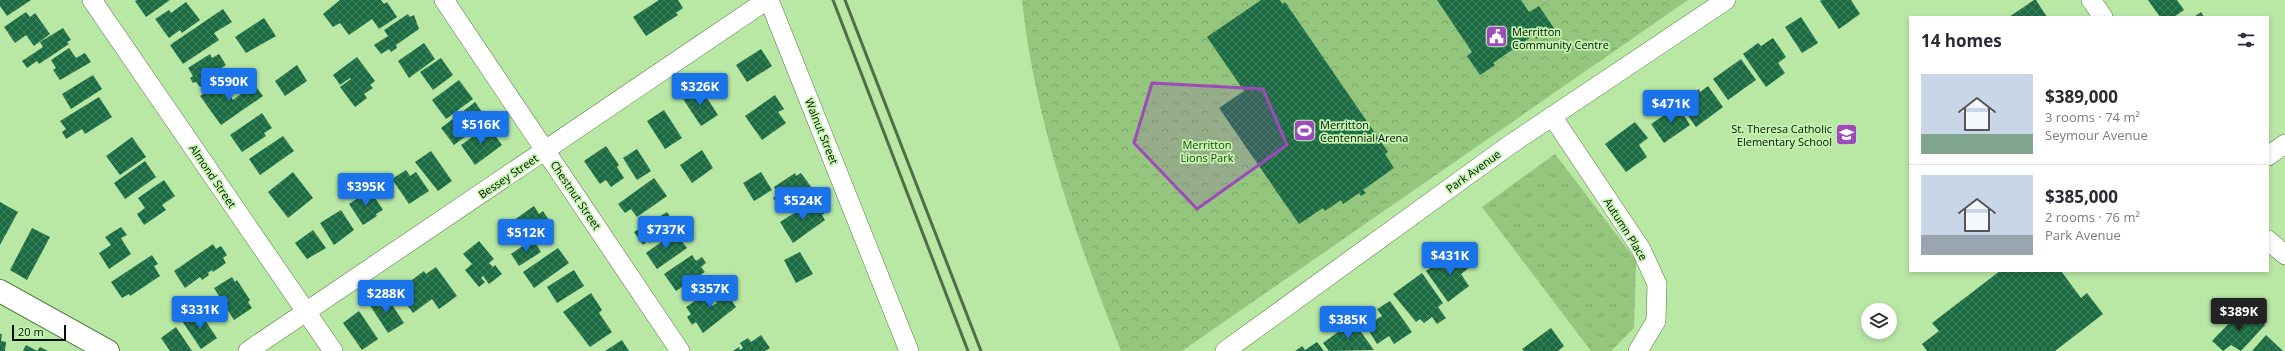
<!DOCTYPE html>
<meta charset="utf-8">
<style>
:root{--surface:#fff;--page:#f2f2f3;--text:#2b2b33;--muted:#7c7c81;--line:#e1e1e2;--accent:#1a73e8}
body{margin:0;font-family:"Open Sans",sans-serif;background:var(--page);color:var(--text);height:100vh;display:flex;flex-direction:column;font-size:15px;white-space:nowrap}
*{box-sizing:border-box;margin:0}
p{font-size:13px;color:var(--muted)}
.icon{flex:none;width:22px;height:22px;fill:none;stroke:currentColor;stroke-width:2;stroke-linecap:round;stroke-linejoin:round}
.map{position:relative;flex:1;overflow:hidden}
.panel{position:absolute;left:1909px;top:16px;width:360px;height:256px;display:flex;flex-direction:column;background:var(--surface);border-radius:0px;box-shadow:0 2px 6px #0003}
.panel>*{flex:none}
.fabs{position:absolute;left:1861px;top:303px;display:grid;gap:8px}
.fabs a{display:grid;place-items:center;width:36px;height:36px;border-radius:50%;background:var(--surface);box-shadow:0 2px 6px #0003;font-size:20px}
.scale{position:absolute;left:12px;bottom:10px;width:54px;box-sizing:border-box;padding-left:4px;border:2px solid #021000;border-top:0;font-size:11px;line-height:14px;white-space:nowrap;color:#021000;-webkit-text-stroke:3px #c6f5b1;paint-order:stroke}
.price{position:absolute;translate:-50% -34px;padding:0 9px;border-radius:4px;background:var(--accent);color:#fff;font-size:13px;line-height:26px;filter:drop-shadow(0 1px 2px #0008)}
.price::after{content:'';position:absolute;left:50%;top:24px;width:12px;height:9px;margin-left:-6px;background:inherit;clip-path:polygon(0 0,100% 0,50% 100%)}
.price.active{background:#222;color:#fff}
ul{padding:0;list-style:none}
li{display:flex;align-items:center;gap:12px;height:100px;padding:0 12px}
li+li{border-top:1px solid var(--line)}
li span{display:grid;place-items:center;flex:none;width:112px;height:80px;border-radius:0px;color:#555}
li>.icon{margin-inline-start:auto}
span .icon{width:48px;height:48px;fill:#fffc;stroke-width:1}
li b{font-size:17px}
h2{display:flex;justify-content:space-between;align-items:center;height:48px;padding:0 12px;font-size:17px}
.map>svg:first-child{display:block}
</style>
<div class="map">
<svg width="2285" height="351" viewBox="0 0 2285 351">
<defs>
<pattern id="grass-tufts" width="24" height="20" patternUnits="userSpaceOnUse"><rect width="24" height="20" fill="#94c67d"/><path d="M3 7l-1-3M5 7V3M7 7l1-3M15 17l-1-3M17 17v-4M19 17l1-3" fill="none" stroke="#7ea96a"/></pattern>
<pattern id="park-crowns" width="20" height="18" patternUnits="userSpaceOnUse"><rect width="20" height="18" fill="#94c67d"/><path d="M2 6a3 3 0 1 1 6 0M12 15a3 3 0 1 1 6 0" fill="none" stroke="#7ea96a"/></pattern>
<pattern id="building-cross-hatch" width="8" height="8" patternUnits="userSpaceOnUse"><rect width="8" height="8" fill="#1c6c43"/><path d="M0 0l8 8M0 8l8-8" fill="none" stroke="#427f5f"/></pattern>
</defs>
<rect width="100%" height="100%" fill="#b9e8a5"/>
<path fill="url(#grass-tufts)" d="M1555,154l81,106 -2,68 -23,23h-20l-109,-144z"/>
<path fill="url(#park-crowns)" d="M1022,0h666l-506,351h-61c-45,-114 -86,-229 -99,-351z"/>
<path fill="url(#building-cross-hatch)" d="M0,0h31l-24,16 -7,-10z
M137,0h33l-24,17 -11,-16z
M340,0h41l3,4 3,-2 10,15 -18,12 -7,-10 -23,16 -9,-12 -7,4 -10,-13z
M659,0h19l5,8 -7,5 2,2 -32,21 -13,-19z
M1261,0h19l2,4 3,-2 103,150 -3,2 9,14 -31,22 3,3 -5,3 -2,-3 -16,11 -2,-4 -16,11 -2,-3 -24,16 -80,-116 25,-17 -37,-54z
M1437,0h84l8,12 10,-6 15,22 -18,11 -2,-4 -41,28 2,2 -15,10 -13,-19 5,-4z
M1822,0h29l9,14 -21,15 -19,-28z
M2034,0h2l11,17h-38z
M2148,0h29l7,10 -10,7h-14z
M186,2l14,18 -18,13 -2,-3 -11,8 -14,-19 14,-9 2,3z
M223,9l9,13 -18,11 5,7 -36,24 -13,-19z
M26,12l4,5 5,-4 15,21 -16,12 -8,-11 -11,8 -11,-16z
M2201,12l3,5h-10z
M408,14l2,3 4,-2 5,14 -23,16 1,3 -6,4 -2,-3 -8,5 -7,-9 14,-9 -4,-6z
M1801,17l17,26 -16,10 -17,-26z
M264,18l12,18 -30,17 -11,-16z
M63,28l8,12 -4,2 2,2 -30,20 -2,-3 -10,7 -5,-7 21,-14 -3,-5z
M1773,38l13,19 -8,6 7,10 -19,14 -23,-33 15,-11 3,3z
M424,43l11,16 -26,19 -11,-17z
M69,48l7,10 9,-5 6,9 -31,18 -7,-10 3,-2 -5,-8z
M761,49l11,17 -25,16 -11,-17z
M210,54l2,4 7,-4 7,11 -15,10 3,3 -14,9 -4,-5 -3,1 -3,-5 3,-2 -5,-8z
M357,57l18,24 -5,4 3,3 -9,6 3,4 -12,9 -15,-20 11,-8 -1,-1 -10,7 -7,-10z
M441,58l12,17 -20,15 -13,-18z
M1741,59l15,21 -28,20 -15,-21z
M297,65l10,16 -22,15 -10,-15z
M93,75l9,14 -31,20 -9,-15z
M459,80l14,19 -27,20 -14,-19z
M220,82l13,18 21,-16 9,12 -42,29 -21,-29z
M1708,86l15,21 -27,20 -15,-21 8,-6 -2,-3 12,-8 1,3z
M700,87l18,28 -17,11 -18,-27z
M775,95l9,14 -6,3 8,11 -24,17 -17,-24z
M99,97l13,20 -27,17 -3,-5 -16,10 -4,-7 4,-3 -6,-8z
M475,102l9,13 -19,14 4,5 -15,11 -13,-17z
M1678,106l12,19 -26,18 -13,-19z
M664,110l18,28 -17,11 -18,-28z
M262,113l10,15 -8,5 2,3 -24,16 -12,-17z
M1635,122l13,16 -9,7 8,12 -21,15 -21,-28z
M488,126l14,19 -27,20 -14,-20z
M283,136l11,15 -34,24 -11,-16z
M132,137l14,20 -26,18 -14,-19z
M606,146l13,19 -2,2 7,11 -13,9 -5,-7 -6,4 -16,-23z
M637,149l14,22 -14,9 -14,-22z
M702,150l11,18 -21,15 -12,-18z
M431,151l21,30 -14,10 -23,-29z
M145,161l11,16 -31,22 -11,-16z
M406,170l4,6 6,-4 13,19 -20,13 -17,-25z
M293,172l20,26 -25,20 -20,-26z
M761,172l11,18 -18,11 -11,-18z
M795,173l1,3 5,-3 11,15 -5,3 5,7 -22,15 -6,-9 -5,3 -6,-9 5,-4 -4,-7z
M654,178l13,18 -30,21 -6,-8 -6,4 -7,-9z
M164,180l11,16 -13,9 4,5 -22,15 -7,-11 8,-6 -7,-10z
M370,190l13,20 -7,4 1,2 -14,9 -14,-21z
M0,202l18,10 -18,33z
M812,202l3,5 5,-3 5,9 -3,2 3,5 -32,23 -13,-21z
M534,206l5,8 4,-3 6,9 -33,23 -12,-16z
M341,210l13,20 -20,15 -14,-22z
M667,212l8,13 -25,18 -2,-2 -5,4 -9,-13z
M121,227l6,8 -6,3 10,16 -22,15 -10,-16 12,-8 -6,-8z
M32,228l18,9 -23,43 -17,-10z
M313,230l13,18 -19,11 -12,-16z
M675,232l12,16 -30,21 -11,-16z
M533,239l8,13 -22,14 -8,-12z
M479,241l15,18 -5,4 4,4 2,-2 7,9 -13,10 -6,-8 -2,2 4,4 -6,5 -14,-17 7,-6 -9,-10z
M213,244l3,5 5,-3 6,9 -4,3 3,5 -13,9 -1,-2 -4,3 1,2 -7,5 -2,-3 -15,11 -11,-17z
M558,248l11,15 -35,25 -11,-16z
M1457,250l12,18 -8,6 8,12 -21,16 -22,-31z
M800,252l13,22 -17,9 -12,-23z
M152,255l6,9 -4,2 6,10 -30,20 -1,-2 -7,4 -11,-16z
M692,255l4,6 6,-4 4,6 -5,4 4,5 -29,19 -12,-17z
M436,267l21,29 -18,13 -7,-10 -19,14 -16,-22 27,-20 2,3z
M574,270l10,16 -27,17 -10,-16z
M2000,271h61l20,27 6,-5 16,21 -48,37h-128l-5,-7 17,-13 -7,-8z
M1422,273l21,30 -5,4 8,11 -9,6 -5,-7 -8,6 -4,-4 -4,3 -23,-28z
M232,277l3,5 2,-2 13,20 -2,2 4,6 -18,12 -20,-32z
M720,284l16,23 -33,26 -7,-11 -4,3 -5,-8 4,-3 -5,-7 18,-12 8,11 5,-3 -7,-12z
M591,293l11,17 -3,3 13,19 -22,15 -27,-35z
M385,294l19,29 -16,10 -19,-29z
M1390,301l22,31 -18,12 -5,-8 -12,8 -11,-18 16,-10 -5,-7z
M2248,309l17,16 -24,26 -10,-6 -8,6 -11,-10 22,-23 4,3z
M198,310l19,28 -16,11 -19,-28z
M359,311l19,28 -16,11 -19,-27z
M1353,321l21,29 -45,1 -6,-8z
M176,327l16,24h-22l-9,-13z
M1551,328l13,18 -6,5h-34l-2,-2z
M0,334h2l-1,7 5,1 -1,9h-5z
M761,335l9,13 -5,3h-32l6,-4 1,3 3,-2 -3,-5 8,-5 3,4z
M2266,335l17,16h-31z
M622,340l7,11h-24z
M1317,342l7,9h-29l7,-5 3,4z
M26,345l11,6 3,-4 8,4h-25z"/>
<g fill="none" stroke-linecap="round" stroke-linejoin="round">
<defs>
<path id="street" d="M92,0l241,351
M444,0l236,351
M769,0l140,351
M2091,0l12,17
M1552,116l89,133 16,35 -1,37 -18,30
M2268,156l17,-12
M2268,240l17,15
M248,351l519,-351
M1225,351l283,-205 218,-146"/>
<path id="secondary" d="M0,291l108,60"/>
</defs>
<use href="#street" stroke="#547d3f" stroke-width="20"/>
<use href="#secondary" stroke="#547d3f" stroke-width="24"/>
<use href="#street" stroke="#fff" stroke-width="19"/>
<use href="#secondary" stroke="#fff" stroke-width="22"/>
<path stroke="#516d47" stroke-width="3" d="M833,0l135,351
M845,0l136,351"/>
</g>
<path fill="#9d4bba" fill-opacity="0.2" stroke="#9d4bba" stroke-width="3" stroke-linejoin="round" d="M1152,83l111,6 24,56 -90,64 -63,-66z"/>
<defs>
<symbol id="civic-square" viewBox="-11 -11 22 22"><rect x="-9" y="-9" width="18" height="18" rx="4" fill="#9d4bba" stroke="#c6f5b1"/><path d="M-.6-6.5H3V-4.5H.6V-3L4-1V1h2V6H-6V1h2V-1L-.6-3ZM-1.2 2.5V6h2.4V2.5Z" fill="#fff"/></symbol>
<symbol id="stadium-square" viewBox="-11 -11 22 22"><rect x="-9" y="-9" width="18" height="18" rx="4" fill="#9d4bba" stroke="#c6f5b1"/><path d="M0-5a6.5 5 0 1 0 0 10a6.5 5 0 1 0 0-10ZM-3.5-1.8h7v3.6h-7Z" fill="#fff"/></symbol>
<symbol id="school-square" viewBox="-11 -11 22 22"><rect x="-9" y="-9" width="18" height="18" rx="4" fill="#9d4bba" stroke="#c6f5b1"/><path d="M0-5L7-2L0 1L-7-2ZM-4 1L0 2.5L4 1V4Q0 6-4 4Z" fill="#fff"/></symbol>
</defs>
<g fill-rule="evenodd">
<use href="#civic-square" x="1484" y="24" width="25" height="25"/>
<use href="#stadium-square" x="1292" y="118" width="25" height="25"/>
<use href="#school-square" x="1834" y="122" width="25" height="25"/>
</g>
<g text-anchor="middle" dominant-baseline="central" stroke-width="3.5" stroke-linejoin="round" paint-order="stroke">
<g font-size="11" fill="#021000" stroke="#c6f5b1" text-anchor="start">
<text x="1512" y="31">Merritton<tspan x="1512" dy="13">Community Centre</tspan></text>
<text x="1320" y="124">Merritton<tspan x="1320" dy="13">Centennial Arena</tspan></text>
<text x="1832" y="128" text-anchor="end">St. Theresa Catholic<tspan x="1832" dy="13">Elementary School</tspan></text>
</g>
<g font-size="11" fill="#021000" stroke="#c6f5b1">
<text transform="translate(822 131) rotate(68)">Walnut Street</text>
<text transform="translate(1473 171) rotate(-36)">Park Avenue</text>
<text transform="translate(213 176) rotate(56)">Almond Street</text>
<text transform="translate(508 176) rotate(-34)">Bessey Street</text>
<text transform="translate(576 195) rotate(56)">Chestnut Street</text>
<text transform="translate(1626 229) rotate(58)">Autumn Place</text>
</g>
<g font-size="11" fill="#1b3e05" stroke="#c6f5b1">
<text x="1207" y="144">Merritton<tspan x="1207" dy="13">Lions Park</tspan></text>
</g>
</g>
</svg>
<div class="fabs">
<a><svg class="icon" aria-label="layers" viewBox="0 0 24 24"><path d="M12 4l9 5-9 5-9-5zM3 14l9 5 9-5"/></svg></a>
</div>
<div class="scale">20 m</div>
<b class="price" style="left:229px;top:102px">$590K</b>
<b class="price" style="left:700px;top:107px">$326K</b>
<b class="price" style="left:1671px;top:124px">$471K</b>
<b class="price" style="left:481px;top:145px">$516K</b>
<b class="price" style="left:366px;top:207px">$395K</b>
<b class="price" style="left:803px;top:221px">$524K</b>
<b class="price" style="left:666px;top:250px">$737K</b>
<b class="price" style="left:526px;top:253px">$512K</b>
<b class="price" style="left:1450px;top:276px">$431K</b>
<b class="price" style="left:710px;top:309px">$357K</b>
<b class="price" style="left:386px;top:314px">$288K</b>
<b class="price" style="left:200px;top:330px">$331K</b>
<b class="price active" style="left:2239px;top:332px">$389K</b>
<b class="price" style="left:1348px;top:340px">$385K</b>
<section class="panel">
<h2>14 homes<svg class="icon" aria-label="filters" viewBox="0 0 24 24"><path d="M4 7h16M4 17h16"/><circle cx="9" cy="7" r="2"/><circle cx="15" cy="17" r="2"/></svg></h2>
<ul>
<li><span style="background:linear-gradient(#c9d6e8 75%,#7fa58c 0)"><svg class="icon" aria-label="home" viewBox="0 0 24 24"><path d="M3 11l9-7 9 7M6 9v11h12V9"/></svg></span><div><b>$389,000</b><p>3 rooms · 74 m²</p><p>Seymour Avenue</p></div></li>
<li><span style="background:linear-gradient(#c9d6e8 75%,#9aa5b1 0)"><svg class="icon" aria-label="home" viewBox="0 0 24 24"><path d="M3 11l9-7 9 7M6 9v11h12V9"/></svg></span><div><b>$385,000</b><p>2 rooms · 76 m²</p><p>Park Avenue</p></div></li>
</ul>
</section>
</div>
